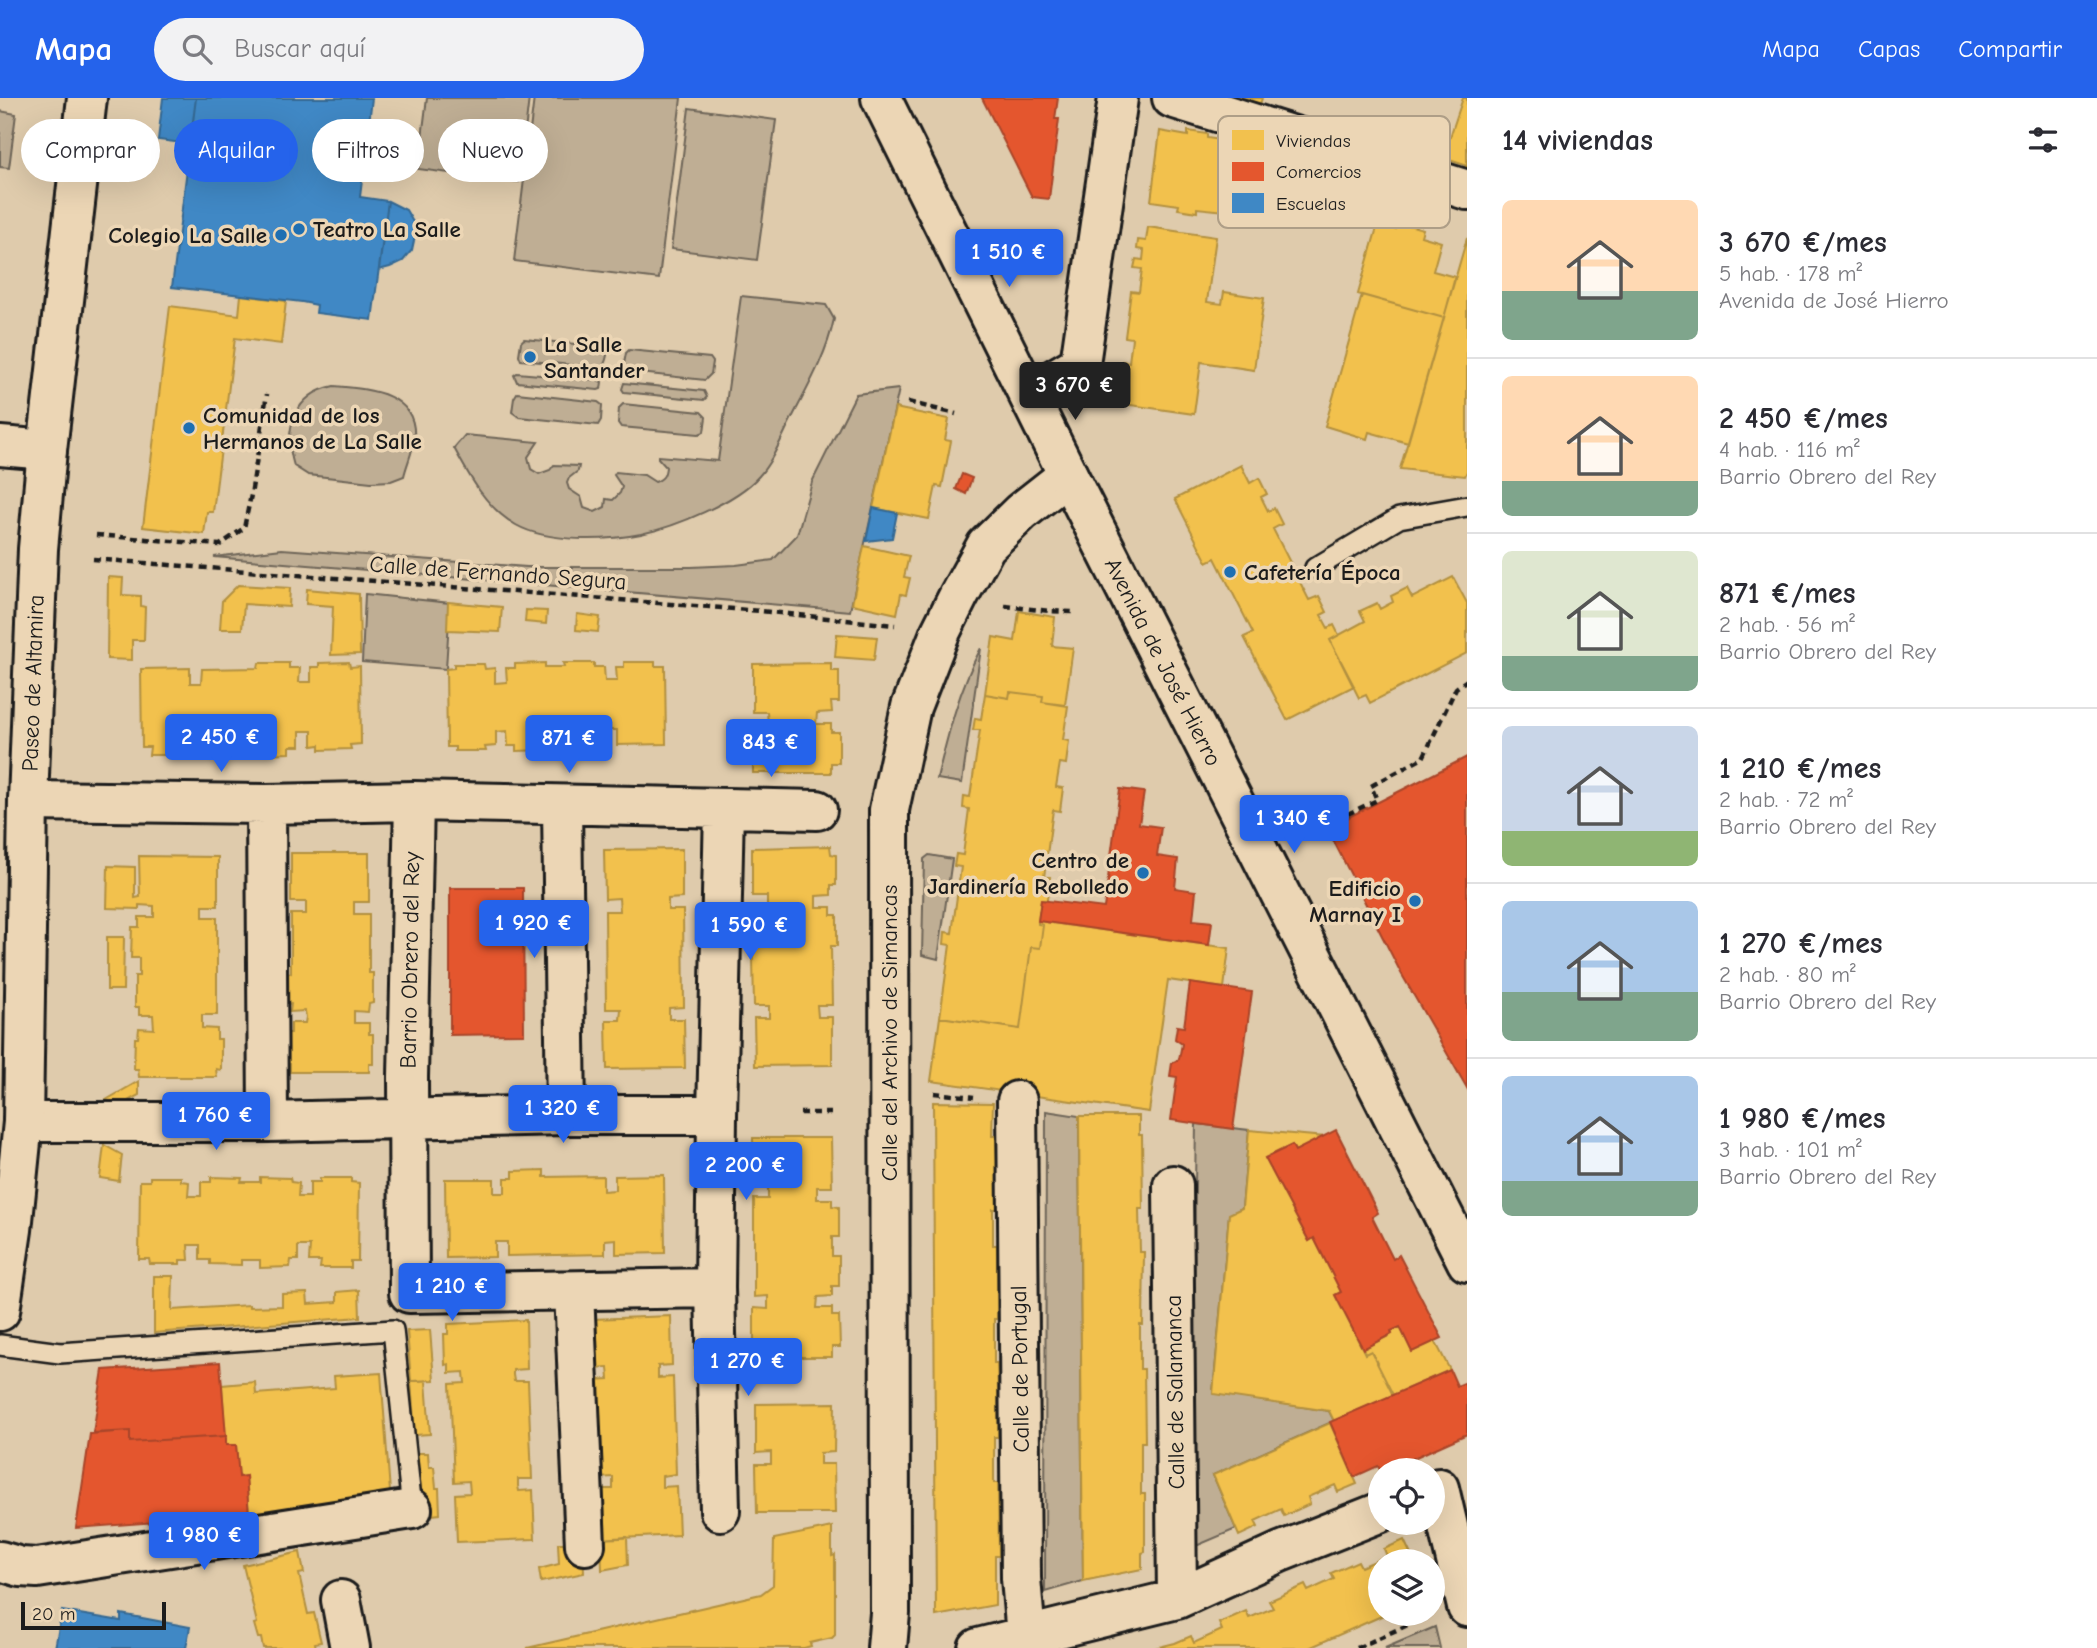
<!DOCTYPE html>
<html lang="es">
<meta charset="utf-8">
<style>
:root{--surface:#fff;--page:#f2f2f3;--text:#2b2b33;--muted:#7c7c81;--line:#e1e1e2;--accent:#2563eb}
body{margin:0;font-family:"Comic Neue",sans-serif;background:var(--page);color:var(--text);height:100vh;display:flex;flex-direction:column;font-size:26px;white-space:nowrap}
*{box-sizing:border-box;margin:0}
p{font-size:23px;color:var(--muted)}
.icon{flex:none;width:38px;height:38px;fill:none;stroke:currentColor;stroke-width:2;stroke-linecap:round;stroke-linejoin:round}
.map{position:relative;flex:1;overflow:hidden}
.drawer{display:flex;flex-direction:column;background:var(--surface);width:630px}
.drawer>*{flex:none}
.guide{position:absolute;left:21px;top:21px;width:665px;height:63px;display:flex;gap:14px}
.controls{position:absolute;left:1368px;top:1360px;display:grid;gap:14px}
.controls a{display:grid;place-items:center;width:77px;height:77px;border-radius:50%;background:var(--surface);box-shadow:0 7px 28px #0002;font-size:35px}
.scale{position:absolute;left:21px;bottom:18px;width:145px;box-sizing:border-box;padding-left:7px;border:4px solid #1c1c1c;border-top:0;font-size:19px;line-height:24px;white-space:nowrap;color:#1c1c1c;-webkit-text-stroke:5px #ecd6b5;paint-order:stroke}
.price{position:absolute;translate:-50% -60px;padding:0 16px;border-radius:7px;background:var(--accent);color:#fff;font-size:23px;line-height:46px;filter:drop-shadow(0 2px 4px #0008)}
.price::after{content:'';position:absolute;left:50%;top:42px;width:21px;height:16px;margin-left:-10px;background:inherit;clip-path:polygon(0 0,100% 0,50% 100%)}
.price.on{background:#222;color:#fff}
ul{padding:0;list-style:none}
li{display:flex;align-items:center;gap:21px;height:175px;padding:0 35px}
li+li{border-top:2px solid var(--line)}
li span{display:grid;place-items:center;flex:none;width:196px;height:140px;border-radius:10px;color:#555}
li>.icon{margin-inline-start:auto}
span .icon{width:84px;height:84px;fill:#fffc;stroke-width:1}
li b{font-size:30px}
h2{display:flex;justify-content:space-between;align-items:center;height:84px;padding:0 35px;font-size:30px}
.pill{padding:0 24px;border-radius:32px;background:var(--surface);box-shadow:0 7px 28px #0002;font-size:24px;line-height:63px}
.pill.on{background:var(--accent);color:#fff}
header{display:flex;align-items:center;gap:42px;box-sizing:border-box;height:98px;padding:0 35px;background:var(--accent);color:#fff}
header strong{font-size:33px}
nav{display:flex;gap:38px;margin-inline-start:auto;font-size:24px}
.search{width:490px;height:63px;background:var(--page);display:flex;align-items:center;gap:18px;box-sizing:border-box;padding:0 24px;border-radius:38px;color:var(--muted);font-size:26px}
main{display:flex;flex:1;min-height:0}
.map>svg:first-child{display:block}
</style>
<header>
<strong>Mapa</strong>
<div class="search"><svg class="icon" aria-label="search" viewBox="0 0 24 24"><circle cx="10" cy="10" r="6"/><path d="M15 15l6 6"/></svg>Buscar aquí</div>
<nav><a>Mapa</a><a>Capas</a><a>Compartir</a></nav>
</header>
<main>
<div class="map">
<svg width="1467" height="1550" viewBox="0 0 1467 1550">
<rect width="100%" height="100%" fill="#dfcbac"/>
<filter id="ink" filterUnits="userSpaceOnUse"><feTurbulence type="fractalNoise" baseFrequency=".0143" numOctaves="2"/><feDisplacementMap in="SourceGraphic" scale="14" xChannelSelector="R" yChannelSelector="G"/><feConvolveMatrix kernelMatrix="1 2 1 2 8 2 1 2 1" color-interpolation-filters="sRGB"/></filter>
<g filter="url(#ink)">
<path fill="#bfae94" stroke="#6e6558" stroke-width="2" d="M427,0h102l-10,84 -101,-13z
M534,0h147l-22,181 -145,-18z
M689,10l87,12 -19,140 -86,-11z
M0,13l16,3 -7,54 -9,-1z
M741,198l85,9 8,14c-7,34 -25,66 -41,97 -11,20 -19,43 -34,60 -23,26 -84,51 -118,58 -35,7 -93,9 -125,-9 -29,-16 -47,-49 -62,-77l11,-13 73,7 -10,15 3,12 8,5 11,-4 4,-5 25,1 -1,5 -9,7 -2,5 2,6 12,8 3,11 11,4 10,-5 1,-8 7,1 7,-7 2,-6 -8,-12 2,-3 28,3 11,7c8,-3 10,-6 11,-15l-8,-9v-2l60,5z
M524,241l82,8c3,7 -1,16 -4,21l-81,-8 -2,-5 2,-13z
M629,252l81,8 3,4 -2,12 -6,6 -75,-8 -7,-3 3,-16z
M517,275l81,7 4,2 -1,7 -3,1 -81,-8 -3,-7z
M624,285l80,8 3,6 -3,3 -80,-8 -2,-3z
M334,288c34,3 84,6 80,53 -1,13 -7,24 -10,37l-13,5 -20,1 -63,-7 -14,-9c-11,-36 0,-72 40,-80z
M899,291l-49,222 -636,-54 68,-8 245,18h164l45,-2 37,-5 24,-25 15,-53 44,-88z
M517,295l81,9 4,3 -1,15 -3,5 -79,-8 -7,-5 2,-14z
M623,306l78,8 5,5 -2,15 -5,2 -78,-7 -3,-4 1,-15z
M365,496l85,9 -4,66 -84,-7z
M981,550l-19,135 -25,-4c11,-45 22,-90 44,-131z
M929,757l23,4 -14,100 -16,-4 2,-96z
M1046,1013l33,5 4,465 -38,11z
M1196,1026l53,6 -7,78 -13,7 -16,178 116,18 5,10 -121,54 23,54 -47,20z
M1435,1529l5,21h-55z"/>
<path fill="#f2c14e" stroke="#b2903f" stroke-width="2" d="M1217,0h45l-4,13z
M1463,0h4v73l-4,-2 2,-4 -22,-7z
M1160,33l28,5v-5l19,3v4l27,4 -9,69 -28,-3v4l-19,-3 1,-4 -28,-4z
M1398,124l25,7 -2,7 20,6 -8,29 22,6 -11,41 -86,-24 20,-70 18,5z
M1148,129l68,10 -9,65 15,2 2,-12 40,6 -10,72 -53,-8 -7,52 -71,-10 2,-14 -7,-1 1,-10 8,2 1,-10 -8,-1 2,-9 7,1 3,-24 -7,-1 6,-46 8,1 3,-23 -8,-1 2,-9 7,1 1,-10 -7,-1 1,-9 8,1z
M1467,140v233l-2,5 -65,-7z
M241,197l45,6 -5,43 -46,-6 -22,174h-6l-3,22 -61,-7 27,-221 69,9z
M1362,197l82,23 -36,125 -39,-11 -2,7 -42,-13z
M895,310l54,11 -4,21 6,1 -9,46 -6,-1 -7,33 -56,-11z
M1241,367l9,18 9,-5 8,16 -6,3 7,14 6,-3 8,16 -9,5 36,71 10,-4 8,16 -6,3 7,13 6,-3 5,10 -9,5 24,46 -67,34 -43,-83 9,-4 -38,-75 -8,4 -32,-63z
M864,448l45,10 -5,21 6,1 -4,17 -5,-1 -4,20 -45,-10z
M108,479l15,1 -1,17 19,1v10l4,1 -1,33h-12v20l-25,-1z
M1453,479l14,26v50l-97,50 -4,-8 -7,3 -29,-58 35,-19 -5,-10 17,-8 3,6 13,-7 -2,-6 16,-8 5,10z
M238,487l52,3 -1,19 -45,-3 -2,25h-22l2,-28z
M307,491l52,5 1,60 -29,1 2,-49 -27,-2z
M448,504l54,5 -2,25 -53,-2z
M526,512l21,1 -1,13 -21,-2z
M1019,513l36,6 -3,29 21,2 -8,57 -23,-3 1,-6 -33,-4 -1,6 -24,-4 8,-57 22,4z
M577,516l23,3 -2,15 -22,-2z
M837,536l40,3 -3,23 -39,-3z
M349,564l1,5 10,-1 1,78 -11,1 1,4 -31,1v-5l-8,1v-15h-12v15h-10v7l-31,1 1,-8h-20l1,5h-31v-4h-8v-15h-11l-1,15h-10l1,8h-32l1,-8h-8l-1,-78 49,-1v15h11l1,-14 56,-1 1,-5h30v5h11l-1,14h12v-15h8v-4z
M624,564h31v4h10l1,78 -49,1v-15h-12l1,15 -59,1 -1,4 -30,1v-5h-8l-1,-15 -11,1v14l-11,1 1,4h-31v-4h-8l-1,-78 8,-1v-4h30l1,5 10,-1v15l12,-1 -1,-14h9v-4l30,-1v4h19l-1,-4h31v4h10l1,14h12l-1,-14h8z
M831,565v8h8v31h-8l1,10 -15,1 -1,11h15v8h8v31h-8v10h-78v-49h15l-1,-12h-14v-48z
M1010,594l33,4 -1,6 26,4 -5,34 6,1 -3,23 -6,-1 -4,24 7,1 -3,23 -7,-1 -9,67h6l-3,23h-6l-3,21v3l5,1 -3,23 -9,-1 -11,82 -80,-12 10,-72 -6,-1 1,-12 7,1 9,-66 -7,-1 2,-12 7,1 6,-46 -6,-1 1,-12 6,1 10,-67h-7l2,-12 6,1 4,-25 24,4z
M830,748l1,8 5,1v30h-5v10l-15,1v11h15v8h6v31h-6l1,59h-15l1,12h14v48l-77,1 -1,-48h15v-12h-15l-2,-98h15v-12h-15v-48z
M682,751v49l-14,1v11h15l1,97 -15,1v11h15l1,49 -78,1 -1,-49h14l1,-11h-15l-1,-98h15l-1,-13 -14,1 -1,-49z
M291,755h78v49h-15v12h15v59h4v30l-4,1 -1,8 -14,-1v12h15v11h4v30h-4v8h-79v-8h-5l-1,-31h7v-10h14l1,-6 -1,-6 -15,1 1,-8 -6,-1v-31l6,1v-59h15v-12h-15z
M139,758l79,1v49h-15v11h14v98h-15v13l15,1v10h4v31l-5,-1 1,8h-78l-1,-8h-4l1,-31h3l1,-10 15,1 -1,-14h-14v-8h-4v-31h4v-18h-8l1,-31h7v-10h15v-11l-15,-1v4l-32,-1 1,-42 27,1v31l5,-1z
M1038,823l191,27 -5,40 -56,-8 -19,132 -218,-31 9,-64 80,12 11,-82 9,1 3,-23 -5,-1z
M107,839h17l-1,53h-16z
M139,983v14l-33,18v-13z
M933,1004l60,1 -1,33h4l1,25v48h-4v36h4v74h-3v44h3l1,27v47h-4v46h4l1,73h-4v49l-59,11z
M1079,1018h60v19h3l1,74h-4l1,43h4l-1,73h-3v44h4l1,73h-4v52h4v58l-3,1v16l-59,12z
M1249,1032l76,7 -30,14 -3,-6 -27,13 44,83 5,-3 27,54 -6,3 30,59 6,-3 22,44 -59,26 -5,-10 -116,-17 16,-180 13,-6z
M753,1040h78l1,49h-15v12h15v7l7,1v30h-7v19h7v30h-7v10l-14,1 -1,11h15v8h7l1,31h-8v10h-78v-49l14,1v-13l-14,1v-98h14v-12l-14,1z
M104,1047l18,10 -3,26 -19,-3z
M544,1072v7l59,-1v15l12,-1v-14l49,-1 1,78 -49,1v-15l-11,1v14l-98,2v-14h-12v15l-49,1 -1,-79h49v14h11v-15h8v-7z
M150,1079h31v4l8,1 -1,14h13v-14h10v-5l31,1 -1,4h19v-5l30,1 1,4 8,1 -1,14h12v-15h10v-4h31v4l8,1 -1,78h-7v7h-31l1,-7h-12l1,-15h-12v14h-7l-1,7 -30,1v-8h-19v5l-31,-1v-4h-10v-15h-12l1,15h-9v4h-30l-1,-5h-10l1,-78h10z
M154,1178h19l-1,34 77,-5v2l33,-1v-12l25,-1 1,11 29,-2v-10l22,-2 1,27 -206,16z
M671,1218l1,49 -14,1v12l15,-1 3,97 -14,2v11l15,-1 2,49 -78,4 -2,-50h14v-12l-15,1 -4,-98 15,-1 -1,-12 -14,1 -2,-49z
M526,1222l1,49 -14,1v5l1,6h14l4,98h-14v7l1,5 14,-1 2,49 -78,3 -2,-48 15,-1 -1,-12 -15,1 -4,-98 15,-1 -1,-11 -15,1v-9l-4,1 -1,-31h4v-10z
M1400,1229l12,25 23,-11 15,29 -57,25 -22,-44 -6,3 -2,-5 29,-15 -1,-3z
M430,1232l4,50 -23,1 -4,-50z
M381,1275l10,132 -142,10 -3,-39 -7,1 -3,-32h-10l-4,-60 33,-3 1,12 79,-6 -1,-12z
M411,1283h15l4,53 -15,1z
M835,1305l-1,49 -14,1v11h14l1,49h-78l-1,-49h15v-12l-15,1v-49z
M1330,1325l27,61 -19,8 -3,-7 -27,12 2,7 -26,12 -3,-7 -26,12 3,6 -19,9 -26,-61z
M417,1355h11l1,14h5l2,21h3l1,26 -16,2z
M832,1429v29l3,-1v80l-3,3 -22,5 1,3 -7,2h-277l234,-54 12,-9 1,-46z
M627,1439l1,28 -26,5 -1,-31z
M1404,1442l10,21h-33v53h5l-77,34h-154l20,-5 16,-7 3,7 28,-13 -3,-7 27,-12 3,7 24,-10 -4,-7 36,-16 3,6 26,-12 -3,-6 27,-12 3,6 26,-11 -3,-7z
M558,1445h25l1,30 -43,9 -2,-13 20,-5z
M300,1454l4,21 -5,1 9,40 6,-1 7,29 -6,1 1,5h-53l-2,-10h-3l-4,-14 3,-1 -14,-58z"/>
<path fill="#e4572e" stroke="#a84529" stroke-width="2" d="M982,0h76l-3,21h4l-10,80 -17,-2z
M962,376l10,4 -6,16 -10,-5z
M1467,659v331l-66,-115 -74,-145z
M1120,691l24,3 -5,32 22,3 -4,29 21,3 -3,29 21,3 -3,29 19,2 -3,23 -171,-24 3,-21 63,8z
M450,790h73l1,146 -74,1z
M1190,885l62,9 -19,137 -62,-9 6,-43 -7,-1 2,-13 7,-4 3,-15 -7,-5 2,-13 7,1z
M1336,1032l42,83 -6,4 21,42 6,-4 43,83 -30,14 -12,-25 -9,4 1,3 -29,15 -28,-54 6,-3 -27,-54 -5,3 -44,-83 27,-13 3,6z
M220,1264l6,74 -96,6v-11l-37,2 10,-63z
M1450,1272l7,16 7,-3 3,7v44l-80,36h-6v2l-3,-6 -24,11 -24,-55z
M130,1333v11l96,-6v9h10l3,32 7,-1 3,39 -23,13 -1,-11 -149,11 14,-94z"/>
<path fill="#3f88c5" stroke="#346892" stroke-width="2" d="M163,0h33l-6,46 -32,-4z
M196,0h176l-12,99 28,4 -16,119 -56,-7 1,-8 -15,-3 -130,-15z
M388,103l18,9 7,12 2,14 -3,14 -9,11 -13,6 -11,3z
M873,410l24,5 -5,25 -26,3z
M62,1513l59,10v-7l69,13 -4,21h-131z"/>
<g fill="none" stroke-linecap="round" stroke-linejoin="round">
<defs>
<path id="service" d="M1315,470l84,-50 68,-12
M0,1247l60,8 333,-23 19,179"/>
<path id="minor" d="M1172,0l295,92
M1029,296l51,-30 38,-266
M0,348l47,4
M28,703l238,3 148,-3 403,9
M414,703l-6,276 1,216 306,-5
M266,706l2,318
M562,707l4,310
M1017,1003l4,477 5,59
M23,1024h245l298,-7h151
M1173,1087l4,414
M574,1193l11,254
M1439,1390l28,119
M720,1413l-5,-223 2,-173 7,-307
M0,1463l21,6 16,1 375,-59
M341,1502l9,48
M887,1550l3,-35 -1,-803 22,-103 29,-74 19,-38 27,-49 35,-34 47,-37
M978,1550l199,-49 103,-47 101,-40"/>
<path id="secondary" d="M881,0l187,377 399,787
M0,1213l12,-81 11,-108 5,-321 10,-252 9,-99 40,-352"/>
</defs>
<use href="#service" stroke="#1c1c1c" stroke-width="24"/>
<use href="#minor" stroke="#1c1c1c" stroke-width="44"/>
<use href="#secondary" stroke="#1c1c1c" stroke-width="44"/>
<path stroke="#1c1c1c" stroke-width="4.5" stroke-dasharray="7 5" stroke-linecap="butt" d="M908,304l48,12
M96,437l124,10 24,-17 7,-33 16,-101
M93,461l667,52 135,14
M1005,508l44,5 25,1
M1314,712l14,-7 7,17 42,-20 -6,-14 52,-28 33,-70 11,-8
M934,995l40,4
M800,1015h34
M1357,1550l68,-31"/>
<use href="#service" stroke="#ecd6b5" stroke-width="19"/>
<use href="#minor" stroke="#ecd6b5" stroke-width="38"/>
<use href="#secondary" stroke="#ecd6b5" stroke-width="38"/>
</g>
</g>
<g fill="#1f6fb2" stroke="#ecd6b5" stroke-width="2.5">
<circle cx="299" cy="131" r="7"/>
<circle cx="281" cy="137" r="7"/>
<circle cx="530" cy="259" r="7"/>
<circle cx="189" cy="330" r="7"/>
<circle cx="1230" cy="474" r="7"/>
<circle cx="1143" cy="775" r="7"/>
<circle cx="1415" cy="803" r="7"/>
</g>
<g text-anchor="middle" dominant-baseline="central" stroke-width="7" stroke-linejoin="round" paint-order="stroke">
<g font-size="23" font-weight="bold" fill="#1c1c1c" stroke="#ecd6b5" text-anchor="start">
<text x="313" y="131">Teatro La Salle</text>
<text x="267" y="137" text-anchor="end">Colegio La Salle</text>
<text x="544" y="246">La Salle<tspan x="544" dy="26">Santander</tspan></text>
<text x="203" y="317">Comunidad de los<tspan x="203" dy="26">Hermanos de La Salle</tspan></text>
<text x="1244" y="474">Cafetería Época</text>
<text x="1129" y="762" text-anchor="end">Centro de<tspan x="1129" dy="26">Jardinería Rebolledo</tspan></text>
<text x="1401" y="790" text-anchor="end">Edificio<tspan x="1401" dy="26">Marnay I</tspan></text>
</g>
<g font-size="23" fill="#1c1c1c" stroke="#ecd6b5">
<text transform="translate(498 475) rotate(4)">Calle de Fernando Segura</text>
<text transform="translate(1163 564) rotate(63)">Avenida de José Hierro</text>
<text transform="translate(33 585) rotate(-88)">Paseo de Altamira</text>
<text transform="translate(410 862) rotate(-89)">Barrio Obrero del Rey</text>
<text transform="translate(889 935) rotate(-90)">Calle del Archivo de Simancas</text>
<text transform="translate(1020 1271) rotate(-91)">Calle de Portugal</text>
<text transform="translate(1175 1294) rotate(-91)">Calle de Salamanca</text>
</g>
</g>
<rect x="1218" y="18" width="232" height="112" rx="10" fill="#ecd6b5" stroke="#ae9e87" stroke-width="2"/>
<rect x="1232" y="32" width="32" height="20" fill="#f2c14e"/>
<rect x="1232" y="64" width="32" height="19" fill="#e4572e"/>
<rect x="1232" y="95" width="32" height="20" fill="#3f88c5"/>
<g font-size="19" fill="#1c1c1c">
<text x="1276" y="49">Viviendas</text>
<text x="1276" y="80">Comercios</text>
<text x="1276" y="112">Escuelas</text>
</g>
</svg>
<div class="controls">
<a><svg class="icon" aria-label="locate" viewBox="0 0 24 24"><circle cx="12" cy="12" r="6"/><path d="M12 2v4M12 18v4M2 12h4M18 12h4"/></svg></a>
<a><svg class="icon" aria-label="layers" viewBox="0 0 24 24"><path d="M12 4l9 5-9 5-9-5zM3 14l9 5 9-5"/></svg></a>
</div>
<div class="scale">20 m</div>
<b class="price" style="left:1009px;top:191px">1 510 €</b>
<b class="price on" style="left:1075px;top:324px">3 670 €</b>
<b class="price" style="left:221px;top:676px">2 450 €</b>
<b class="price" style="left:569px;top:677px">871 €</b>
<b class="price" style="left:771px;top:681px">843 €</b>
<b class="price" style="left:1294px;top:757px">1 340 €</b>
<b class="price" style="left:534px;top:862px">1 920 €</b>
<b class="price" style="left:750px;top:864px">1 590 €</b>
<b class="price" style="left:563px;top:1047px">1 320 €</b>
<b class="price" style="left:216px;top:1054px">1 760 €</b>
<b class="price" style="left:746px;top:1104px">2 200 €</b>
<b class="price" style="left:452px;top:1225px">1 210 €</b>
<b class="price" style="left:748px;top:1300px">1 270 €</b>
<b class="price" style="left:204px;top:1474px">1 980 €</b>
<div class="guide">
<a class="pill">Comprar</a>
<a class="pill on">Alquilar</a>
<a class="pill">Filtros</a>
<a class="pill">Nuevo</a>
</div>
</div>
<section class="drawer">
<h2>14 viviendas<svg class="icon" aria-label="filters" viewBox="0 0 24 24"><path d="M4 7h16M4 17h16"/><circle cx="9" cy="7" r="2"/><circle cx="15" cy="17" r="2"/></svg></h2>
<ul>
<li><span style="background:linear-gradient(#ffd9b3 65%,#7fa58c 0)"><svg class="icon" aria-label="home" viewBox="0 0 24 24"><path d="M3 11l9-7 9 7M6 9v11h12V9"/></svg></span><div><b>3 670 €/mes</b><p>5 hab. · 178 m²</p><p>Avenida de José Hierro</p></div></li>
<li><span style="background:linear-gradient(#ffd9b3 75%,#7fa58c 0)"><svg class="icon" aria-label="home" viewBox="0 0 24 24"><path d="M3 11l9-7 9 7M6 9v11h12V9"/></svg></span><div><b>2 450 €/mes</b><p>4 hab. · 116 m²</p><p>Barrio Obrero del Rey</p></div></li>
<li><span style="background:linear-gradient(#dfe7d0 75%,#7fa58c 0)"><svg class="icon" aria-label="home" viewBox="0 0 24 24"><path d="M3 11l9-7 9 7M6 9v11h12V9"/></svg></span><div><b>871 €/mes</b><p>2 hab. · 56 m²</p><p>Barrio Obrero del Rey</p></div></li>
<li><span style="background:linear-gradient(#c9d6e8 75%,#8fb573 0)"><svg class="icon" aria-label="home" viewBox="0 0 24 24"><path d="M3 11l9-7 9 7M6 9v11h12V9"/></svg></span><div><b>1 210 €/mes</b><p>2 hab. · 72 m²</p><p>Barrio Obrero del Rey</p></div></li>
<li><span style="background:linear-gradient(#a9c7e8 65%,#7fa58c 0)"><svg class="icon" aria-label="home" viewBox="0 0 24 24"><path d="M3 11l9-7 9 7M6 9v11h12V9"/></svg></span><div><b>1 270 €/mes</b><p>2 hab. · 80 m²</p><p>Barrio Obrero del Rey</p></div></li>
<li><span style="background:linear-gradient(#a9c7e8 75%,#7fa58c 0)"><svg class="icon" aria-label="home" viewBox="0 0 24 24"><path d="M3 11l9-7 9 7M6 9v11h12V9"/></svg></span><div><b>1 980 €/mes</b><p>3 hab. · 101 m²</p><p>Barrio Obrero del Rey</p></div></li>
</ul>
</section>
</main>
